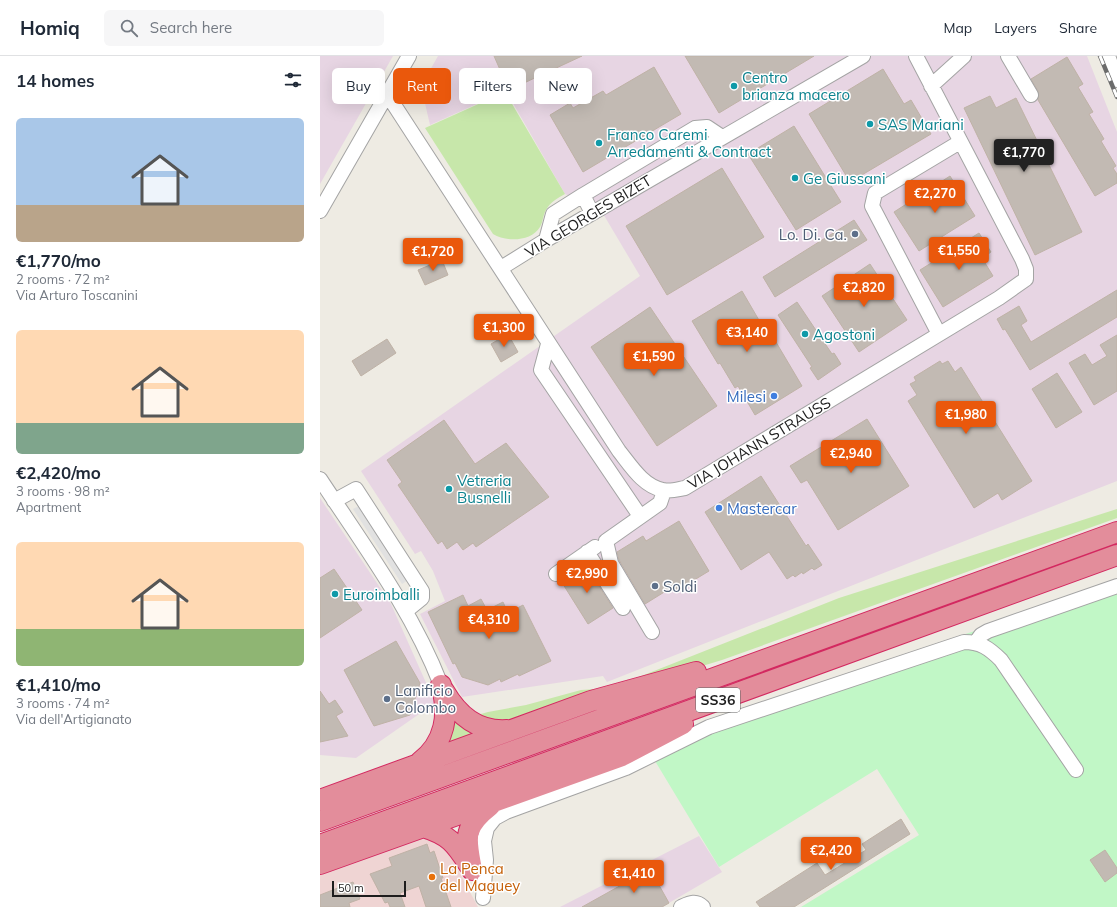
<!DOCTYPE html>
<meta charset="utf-8">
<style>
:root{--surface:#fff;--page:#f6f6f7;--text:#1f2937;--muted:#747a83;--line:#e0e1e3;--accent:#ea580c}
body{margin:0;font-family:Mulish,sans-serif;background:var(--page);color:var(--text);height:100vh;display:flex;flex-direction:column;font-size:15px;white-space:nowrap}
*{box-sizing:border-box;margin:0}
p{font-size:13px;color:var(--muted)}
.icon{flex:none;width:22px;height:22px;fill:none;stroke:currentColor;stroke-width:2;stroke-linecap:round;stroke-linejoin:round}
.map{position:relative;flex:1;overflow:hidden}
.panel{display:flex;flex-direction:column;background:var(--surface);width:320px}
.panel>*{flex:none}
.banner{position:absolute;left:12px;top:12px;width:380px;height:36px;display:flex;gap:8px}
.scale{position:absolute;left:12px;bottom:10px;width:74px;box-sizing:border-box;padding-left:4px;border:2px solid #1d1d1d;border-top:0;font-size:11px;line-height:14px;white-space:nowrap;color:#1d1d1d;-webkit-text-stroke:3px #fff;paint-order:stroke}
.price{position:absolute;translate:-50% -34px;padding:0 9px;border-radius:4px;background:var(--accent);color:#fff;font-size:13px;line-height:26px;filter:drop-shadow(0 1px 2px #0008)}
.price::after{content:'';position:absolute;left:50%;top:24px;width:12px;height:9px;margin-left:-6px;background:inherit;clip-path:polygon(0 0,100% 0,50% 100%)}
.price.selected{background:#222;color:#fff}
ul{padding:0;list-style:none}
li{display:grid;align-content:center;gap:8px;height:212px;padding:0 16px}
li span{display:grid;place-items:center;height:124px;border-radius:6px;color:#555}
li>.icon{margin-inline-start:auto}
span .icon{width:72px;height:72px;fill:#fffc;stroke-width:1}
li b{font-size:17px}
h2{display:flex;justify-content:space-between;align-items:center;height:48px;padding:0 16px;font-size:17px}
.pill{padding:0 14px;border-radius:6px;background:var(--surface);box-shadow:0 4px 16px #0002;font-size:14px;line-height:36px}
.pill.selected{background:var(--accent);color:#fff}
header{display:flex;align-items:center;gap:24px;box-sizing:border-box;height:56px;padding:0 20px;background:var(--surface);border-bottom:1px solid var(--line)}
header strong{font-size:19px}
nav{display:flex;gap:22px;margin-inline-start:auto;font-size:14px}
.search{width:280px;height:36px;background:var(--page);display:flex;align-items:center;gap:10px;box-sizing:border-box;padding:0 14px;border-radius:6px;color:var(--muted);font-size:15px}
main{display:flex;flex:1;min-height:0}
.map>svg:first-child{display:block}
</style>
<header>
<strong>Homiq</strong>
<div class="search"><svg class="icon" aria-label="search" viewBox="0 0 24 24"><circle cx="10" cy="10" r="6"/><path d="M15 15l6 6"/></svg>Search here</div>
<nav><a>Map</a><a>Layers</a><a>Share</a></nav>
</header>
<main>
<section class="panel">
<h2>14 homes<svg class="icon" aria-label="filters" viewBox="0 0 24 24"><path d="M4 7h16M4 17h16"/><circle cx="9" cy="7" r="2"/><circle cx="15" cy="17" r="2"/></svg></h2>
<ul>
<li><span style="background:linear-gradient(#a9c7e8 70%,#b9a48a 0)"><svg class="icon" aria-label="home" viewBox="0 0 24 24"><path d="M3 11l9-7 9 7M6 9v11h12V9"/></svg></span><div><b>€1,770/mo</b><p>2 rooms · 72 m²</p><p>Via Arturo Toscanini</p></div></li>
<li><span style="background:linear-gradient(#ffd9b3 75%,#7fa58c 0)"><svg class="icon" aria-label="home" viewBox="0 0 24 24"><path d="M3 11l9-7 9 7M6 9v11h12V9"/></svg></span><div><b>€2,420/mo</b><p>3 rooms · 98 m²</p><p>Apartment</p></div></li>
<li><span style="background:linear-gradient(#ffd9b3 70%,#8fb573 0)"><svg class="icon" aria-label="home" viewBox="0 0 24 24"><path d="M3 11l9-7 9 7M6 9v11h12V9"/></svg></span><div><b>€1,410/mo</b><p>3 rooms · 74 m²</p><p>Via dell'Artigianato</p></div></li>
</ul>
</section>
<div class="map">
<svg width="797" height="851" viewBox="0 0 797 851">
<rect width="100%" height="100%" fill="#eeebe3"/>
<path fill="#efd4d3" d="M102,777l25,16 31,58h-158v-36z"/>
<path fill="#e7d5e3" d="M0,0h73l-73,128z
M118,0h649l30,76v349l-510,201 -4,-6 -141,21 -42,-83 25,-13 -12,-30 -12,-20 -6,3 -54,-83 279,-195 -38,-64 -37,-18 -59,-103 -76,34 -9,-39z
M0,442l71,106 44,99 -79,55 -36,-3z
M379,780l23,36 -60,35h-102z"/>
<path fill="#c7e7aa" d="M185,36l60,102c-7,4 -15,8 -19,16 -3,5 -3,12 -6,17 -9,15 -34,15 -47,7l-68,-106z
M797,453v9l-395,142 -211,64 -37,-8 14,-4 38,-7 55,-15 30,-2 228,-90z
M130,661l28,14 -37,19z"/>
<path fill="#c1f7c6" d="M797,525v326h-316l118,-72 -42,-66 -158,98 -70,-116 277,-104 134,-44z"/>
<path fill="#e1e1e1" d="M39,450l49,74 -6,4 -49,-75z"/>
<path fill="#c2bab3" stroke="#bfb2a6" d="M174,0h88l-73,34z
M365,0h129l-95,57z
M747,1l16,27 -5,3 15,25 -4,2 15,25 -3,2 15,25 -3,2 4,6v9l-22,13 -57,-96v-9l-7,-12z
M334,11l27,47 -98,58 -33,-57 20,-12 3,5 30,-17 3,4z
M563,13l21,35 7,-4 20,34 -81,48 -41,-68z
M670,40l6,12 20,-10 66,134 -47,23 -71,-147z
M474,70l47,76 -45,28 -48,-76z
M402,112l42,69 -97,58 -41,-69z
M630,120l25,40 -56,35 -25,-39z
M534,164l13,20 -92,57 -12,-20z
M659,177l12,19 -9,6 11,18 -50,31 -23,-37z
M122,204l6,15 -23,10 -7,-15z
M550,208l37,56 -48,32 -37,-56z
M797,234v27l-87,53 -25,-41 -2,1 -6,-11 22,-13 8,15 -6,4 10,17z
M422,235l25,43 3,-2 32,54 -47,29 -17,-29 -3,2 -15,-25 -2,1 -26,-43z
M477,246l35,52 2,-1 7,11 -23,16 -8,-12 2,-1 -34,-52z
M330,251l67,99 -60,40 -66,-99z
M188,278l10,18 -17,10 -10,-18z
M797,279v56l-23,14 -25,-42 16,-9 7,11 15,-9 -7,-11z
M67,283l9,14 -35,23 -9,-15z
M620,305l2,3 6,-3 7,11 6,-5 71,114 -30,19 -4,-7 -24,15 -66,-107 9,-6 -7,-11 6,-3 -2,-4z
M737,317l25,39 -26,16 -24,-39z
M547,363l42,67 -71,44 -31,-50 -6,3 -11,-17z
M124,364l31,44 31,-21 43,54 -73,50 -3,-4 -10,7 -6,-8 -10,7 -5,-8 -4,3 -40,-59 4,-3 -15,-22z
M441,420l45,70 2,-2 14,21 -8,5 -2,-2 -9,6 -1,-2 -7,5 -2,-2 -6,4 -18,-27 -28,18 -36,-58z
M359,465l30,50 -33,20 -2,-5 -29,18 -26,-44 -2,-8 26,-16 3,5z
M265,508l28,44 -25,16 -27,-43z
M14,513l28,41 -42,28v-60z
M143,539l5,11 13,-7 6,11 16,-8 5,11 15,-8 28,56 -32,15 -1,-2 -17,8 -1,-3 -12,6 -26,-8 -7,-14 -2,1 -25,-52z
M76,585l24,42 -10,32 -36,11 -30,-56z
M0,635l9,13 6,-4 8,12 -7,4 12,20 -28,6z
M581,763l9,15 -116,73h-34l-4,-5 61,-39 8,12 41,-25 -4,-6z
M107,788l3,9 4,-2 9,27h-2l10,29h-25l-7,-21 -19,7 5,14h-15l-2,-5 -3,1 -15,-29 22,-8 -3,-8z
M785,794l12,18v5l-12,9 -15,-22z
M330,813l19,34 -7,4h-80z
M33,826l7,17 -11,4 1,4h-30v-12z"/>
<g fill="none" stroke-linecap="round" stroke-linejoin="round">
<defs>
<path id="minor" d="M688,0l23,39
M788,0l9,24
M611,30l33,-30
M67,38l232,357c12,15 24,35 44,39 7,2 16,-1 22,-2l314,-190 27,-19v-10l-4,-10 -106,-203
M0,155l89,-155
M272,157l-9,-18 112,-67 12,-1 15,10
M226,184l7,-26 30,-19
M181,212l45,-28 317,-184
M619,278l-67,-128 3,-13 85,-51
M228,288l-7,26 99,146
M0,423c44,67 92,131 121,206
M14,445l22,-12 66,102v7l-16,13
M267,496l36,56
M236,518l39,-27
M332,576l-41,-69 -5,-22 54,-38 4,-12
M656,586l5,-7 7,-4 129,-45
M163,842l3,-38 -2,-19 3,-13 8,-10 11,-6 120,-44 83,-41 255,-85c16,0 25,6 37,18l75,110
M361,851c9,-4 15,-7 22,0"/>
<path id="highway" d="M124,635c14,24 33,41 63,39
M100,706c25,-19 30,-48 21,-77
M0,744l271,-99 105,-29
M0,765l797,-289
M103,771c26,8 32,16 46,38
M0,789l797,-290
M0,808l302,-108 61,-32
M152,814c-6,-32 -10,-42 18,-64"/>
</defs>
<use href="#minor" stroke="#a4a4a4" stroke-width="16"/>
<use href="#highway" stroke="#d32960" stroke-width="22"/>
<use href="#minor" stroke="#fff" stroke-width="14"/>
<use href="#highway" stroke="#e38d9b" stroke-width="20"/>
<defs>
<path id="rail" d="M780,0l17,41"/>
</defs>
<use href="#rail" stroke="#6b6b6b" stroke-width="4.5"/>
<use href="#rail" stroke="#fff" stroke-width="3" stroke-dasharray="9" stroke-linecap="butt"/>
</g>
<g fill="#0f9aa8" stroke="#fff" stroke-width="1.5">
<circle cx="414" cy="30" r="4"/>
<circle cx="550" cy="68" r="4"/>
<circle cx="279" cy="87" r="4"/>
<circle cx="475" cy="122" r="4"/>
<circle cx="485" cy="278" r="4"/>
<circle cx="129" cy="433" r="4"/>
<circle cx="15" cy="538" r="4"/>
</g>
<g fill="#5c6f8a" stroke="#fff" stroke-width="1.5">
<circle cx="535" cy="178" r="4"/>
<circle cx="335" cy="530" r="4"/>
<circle cx="67" cy="643" r="4"/>
</g>
<g fill="#3f7fe0" stroke="#fff" stroke-width="1.5">
<circle cx="454" cy="340" r="4"/>
<circle cx="399" cy="452" r="4"/>
</g>
<circle fill="#e8710a" stroke="#fff" stroke-width="1.5" cx="112" cy="821" r="4"/>
<g text-anchor="middle" dominant-baseline="central" stroke-width="3" stroke-linejoin="round" paint-order="stroke">
<rect fill="#fff" stroke="#616161" stroke-width="1" x="376" y="632" width="44" height="24" rx="3"/>
<g font-size="14" font-weight="bold" fill="#1d1d1d">
<text x="398" y="644">SS36</text>
</g>
<g font-size="15" fill="#0d838f" stroke="#fff" text-anchor="start">
<text x="422" y="21">Centro<tspan x="422" dy="17">brianza macero</tspan></text>
<text x="558" y="68">SAS Mariani</text>
<text x="287" y="78">Franco Caremi<tspan x="287" dy="17">Arredamenti &amp; Contract</tspan></text>
<text x="483" y="122">Ge Giussani</text>
<text x="493" y="278">Agostoni</text>
<text x="137" y="424">Vetreria<tspan x="137" dy="17">Busnelli</tspan></text>
<text x="23" y="538">Euroimballi</text>
</g>
<g font-size="15" fill="#1d1d1d" stroke="#fff">
<text transform="translate(268 160) rotate(-31)">VIA GEORGES BIZET</text>
<text transform="translate(439 387) rotate(-31)">VIA JOHANN STRAUSS</text>
</g>
<g font-size="15" fill="#4e5e75" stroke="#fff" text-anchor="start">
<text x="527" y="178" text-anchor="end">Lo. Di. Ca.</text>
<text x="343" y="530">Soldi</text>
<text x="75" y="634">Lanificio<tspan x="75" dy="17">Colombo</tspan></text>
</g>
<g font-size="15" fill="#366cbe" stroke="#fff" text-anchor="end">
<text x="446" y="340">Milesi</text>
<text x="407" y="452" text-anchor="start">Mastercar</text>
</g>
<g font-size="15" fill="#c56008" stroke="#fff" text-anchor="start">
<text x="120" y="812">La Penca<tspan x="120" dy="17">del Maguey</tspan></text>
</g>
</g>
</svg>
<div class="scale">50 m</div>
<b class="price selected" style="left:704px;top:117px">€1,770</b>
<b class="price" style="left:615px;top:158px">€2,270</b>
<b class="price" style="left:639px;top:215px">€1,550</b>
<b class="price" style="left:113px;top:216px">€1,720</b>
<b class="price" style="left:544px;top:252px">€2,820</b>
<b class="price" style="left:184px;top:292px">€1,300</b>
<b class="price" style="left:427px;top:297px">€3,140</b>
<b class="price" style="left:334px;top:321px">€1,590</b>
<b class="price" style="left:646px;top:379px">€1,980</b>
<b class="price" style="left:531px;top:418px">€2,940</b>
<b class="price" style="left:267px;top:538px">€2,990</b>
<b class="price" style="left:169px;top:584px">€4,310</b>
<b class="price" style="left:511px;top:815px">€2,420</b>
<b class="price" style="left:314px;top:838px">€1,410</b>
<div class="banner">
<a class="pill">Buy</a>
<a class="pill selected">Rent</a>
<a class="pill">Filters</a>
<a class="pill">New</a>
</div>
</div>
</main>
